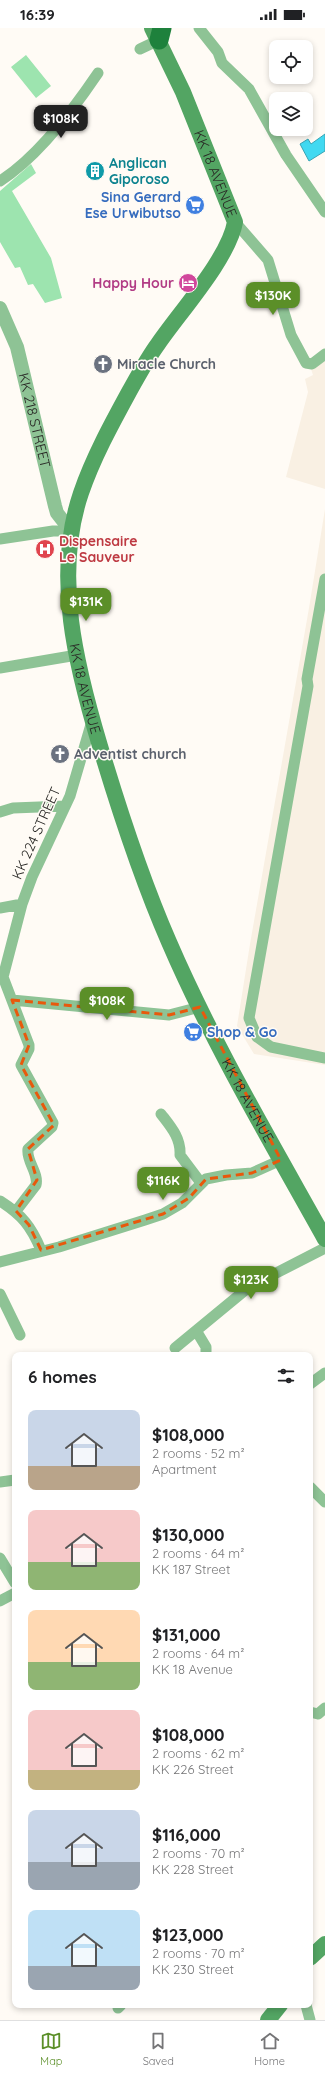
<!DOCTYPE html>
<meta charset="utf-8">
<style>
:root{--surface:#fff;--page:#f2f2f2;--text:#202124;--muted:#757577;--line:#e0e0e0;--accent:#5b8f28}
body{margin:0;font-family:Quicksand,sans-serif;background:var(--page);color:var(--text);height:100vh;display:flex;flex-direction:column;font-size:15px;white-space:nowrap}
*{box-sizing:border-box;margin:0}
p{font-size:13px;color:var(--muted)}
.icon{flex:none;width:22px;height:22px;fill:none;stroke:currentColor;stroke-width:2;stroke-linecap:round;stroke-linejoin:round}
.map{position:relative;flex:1;overflow:hidden}
.details{position:absolute;left:12px;top:1324px;width:301px;height:656px;display:flex;flex-direction:column;background:var(--surface);border-radius:8px;box-shadow:0 2px 6px #0003}
.details>*{flex:none}
.buttons{position:absolute;left:269px;top:12px;display:grid;gap:8px}
.buttons a{display:grid;place-items:center;width:44px;height:44px;border-radius:8px;background:var(--surface);box-shadow:0 2px 6px #0003;font-size:20px}
.price{position:absolute;translate:-50% -34px;padding:0 9px;border-radius:8px;background:var(--accent);color:#fff;font-size:13px;line-height:26px;filter:drop-shadow(0 1px 2px #0008)}
.price::after{content:'';position:absolute;left:50%;top:24px;width:12px;height:9px;margin-left:-6px;background:inherit;clip-path:polygon(0 0,100% 0,50% 100%)}
.price.active{background:#222;color:#fff}
ul{padding:0;list-style:none}
li{display:flex;align-items:center;gap:12px;height:100px;padding:0 16px}
li span{display:grid;place-items:center;flex:none;width:112px;height:80px;border-radius:8px;color:#555}
li>.icon{margin-inline-start:auto}
span .icon{width:48px;height:48px;fill:#fffc;stroke-width:1}
li b{font-size:17px}
h2{display:flex;justify-content:space-between;align-items:center;height:48px;padding:0 16px;font-size:17px}
.status{display:flex;justify-content:space-between;align-items:center;height:28px;padding:0 20px;background:var(--surface);direction:ltr}
.status svg{height:11px;fill:currentColor}
.tab-bar{display:flex;justify-content:space-around;align-items:center;height:56px;border-top:1px solid var(--line);background:var(--surface);font-size:11px;color:var(--muted)}
.tab-bar a{display:grid;justify-items:center;gap:2px}
.tab-bar .active{color:var(--accent)}
.map>svg:first-child{display:block}
</style>
<div class="status"><b>16:39</b><svg viewBox="0 0 49 12"><path d="M0 12V9h3v3zM5 12V6h3v6zM10 12V3h3v9zM15 12V0h3v12zM26 1h20v11H26zM47 4h2v5h-2z"/></svg></div>
<div class="map">
<svg width="325" height="1992" viewBox="0 0 325 1992">
<rect width="100%" height="100%" fill="#fffbf5"/>
<path fill="#f9f0e3" d="M325,331v130l-39,-12 22,-85 -3,-13 8,-4 -2,-6z
M325,481v556l-71,-11 -17,-28 13,-82 59,-336z"/>
<path fill="#9de4af" d="M26,27l25,31 -15,12 -25,-31z
M31,136l5,9 -24,18 39,67 11,40 -17,5 -12,-19 -5,1 -8,-18 -5,1 -15,-26v-51z"/>
<path fill="#41d9f1" stroke="#3aa4b4" d="M325,106v17l-16,10 -9,-17 8,-5 3,5z"/>
<g fill="none" stroke-linecap="round" stroke-linejoin="round">
<path stroke="#8ec395" stroke-width="11" d="M199,0l19,24 4,11 27,26 37,66 39,57
M140,21l19,-9
M0,153c38,-24 73,-71 98,-108
M235,194l33,38 23,75 15,28 6,1 13,-10
M0,511l53,-8h18
M325,551l-18,100 1,7 -59,332 8,19 14,10 54,11
M0,640l77,-13
M0,784l13,-4 52,-2
M0,880l22,-4
M12,972l157,15 31,-8
M161,1086c10,13 20,24 19,41l21,28
M0,1173c22,14 31,25 41,49
M16,1183l20,-26c3,-12 -10,-24 -8,-36l24,-22 1,-4 -32,-58 8,-16v-4l-26,-68 19,-73 10,-27 38,-81 22,-75
M0,1234l59,-15 86,-27 18,-6 19,-11 24,-24 20,-4 26,-2 29,-13
M0,1266l20,41
M197,1304l9,15v8
M175,1320l74,-61 76,-39
M310,1356l15,-11
M0,1454l15,-2
M310,1459l15,15
M0,1530l15,25
M0,1573l15,-8
M310,1684l8,2 7,-6
M306,1977l4,15
M118,1980l3,-3"/>
<path stroke="#8ec395" stroke-width="14" id="s1" d="M0,280l17,39 38,159 2,7 14,18"/>
<g stroke="#53a563" stroke-width="16">
<path id="s2" d="M152,0l31,64 52,130c-6,36 -56,91 -77,122 -11,15 -20,32 -29,48 -18,33 -36,66 -48,101 -28,82 -5,173 19,253 20,67 41,132 69,196 44,102 102,200 156,297"/>
<path d="M310,1930l15,-14"/>
<path d="M268,1992l12,-15"/>
</g>
<path stroke="#1e813c" stroke-width="19" d="M159,12l3,-12"/>
</g>
<path fill="none" stroke="#e8590c" stroke-width="3" stroke-dasharray="8 5" stroke-linejoin="round" d="M12,972l157,15 31,-8 81,153 -29,13 -46,6 -17,19 -26,16 -122,36 -12,-25 -13,-14 21,-31 -9,-31 26,-24 -33,-60 8,-20z"/>
<defs>
<symbol id="building-disc" viewBox="-11 -11 22 22"><circle r="9.5" fill="#0f9aa8" stroke="#fffbf5"/><path d="M-4-6H4V6H1V3H-1V6H-4ZM-2.5-4.3h1.7v1.8h-1.7ZM.8-4.3h1.7v1.8H.8ZM-2.5-1h1.7V.8h-1.7ZM.8-1h1.7V.8H.8Z" fill="#fff"/></symbol>
<symbol id="supermarket-disc" viewBox="-11 -11 22 22"><circle r="9.5" fill="#3f7fe0" stroke="#fffbf5"/><path d="M-6-5.5h2.5l.6 2H6L4.5 2H-2.5L-4.4-4H-6ZM-1.5 3.2a1.3 1.3 0 1 0 .1 0ZM3 3.2a1.3 1.3 0 1 0 .1 0Z" fill="#fff"/></symbol>
<symbol id="hotel-disc" viewBox="-11 -11 22 22"><circle r="9.5" fill="#d1479c" stroke="#fffbf5"/><path d="M-6-4.5h1.5V1H6V5H4.5V3h-9V5H-6ZM-4 0a1.8 1.8 0 1 1 3.6 0ZM.5 0V-2.5h3Q6-2.5 6 0Z" fill="#fff"/></symbol>
<symbol id="church-disc" viewBox="-11 -11 22 22"><circle r="9.5" fill="#6b7280" stroke="#fffbf5"/><path d="M-1.2-6h2.4v3.5h3.3v2.4h-3.3V6h-2.4V-.1h-3.3v-2.4h3.3Z" fill="#fff"/></symbol>
<symbol id="hospital-disc" viewBox="-11 -11 22 22"><circle r="9.5" fill="#e0444e" stroke="#fffbf5"/><path d="M-5-5h3v3.5h4V-5h3V5h-3V1.5h-4V5h-3Z" fill="#fff"/></symbol>
</defs>
<g fill-rule="evenodd">
<use href="#building-disc" x="84" y="132" width="22" height="22"/>
<use href="#supermarket-disc" x="184" y="166" width="22" height="22"/>
<use href="#hotel-disc" x="177" y="244" width="22" height="22"/>
<use href="#church-disc" x="92" y="325" width="22" height="22"/>
<use href="#hospital-disc" x="34" y="510" width="22" height="22"/>
<use href="#church-disc" x="49" y="715" width="22" height="22"/>
<use href="#supermarket-disc" x="182" y="993" width="22" height="22"/>
</g>
<g text-anchor="middle" dominant-baseline="central" stroke-width="3" stroke-linejoin="round" paint-order="stroke">
<g font-size="14" font-weight="bold" fill="#0d838f" stroke="#fffbf5" text-anchor="start">
<text x="109" y="135">Anglican<tspan x="109" dy="16">Giporoso</tspan></text>
</g>
<g font-size="14" fill="#292825" stroke="#fffbf5">
<text stroke="none"><textPath href="#s2" startOffset="159">KK 18 AVENUE</textPath></text>
<text stroke="none"><textPath href="#s1" startOffset="118">KK 218 STREET</textPath></text>
<text stroke="none"><textPath href="#s2" startOffset="723">KK 18 AVENUE</textPath></text>
<text transform="translate(36 805) rotate(-66)">KK 224 STREET</text>
<text stroke="none"><textPath href="#s2" startOffset="1167">KK 18 AVENUE</textPath></text>
</g>
<g font-size="14" font-weight="bold" fill="#366cbe" stroke="#fffbf5" text-anchor="end">
<text x="181" y="169">Sina Gerard<tspan x="181" dy="16">Ese Urwibutso</tspan></text>
<text x="207" y="1004" text-anchor="start">Shop &amp; Go</text>
</g>
<g font-size="14" font-weight="bold" fill="#b23c85" stroke="#fffbf5" text-anchor="end">
<text x="174" y="255">Happy Hour</text>
</g>
<g font-size="14" font-weight="bold" fill="#5b616d" stroke="#fffbf5" text-anchor="start">
<text x="117" y="336">Miracle Church</text>
<text x="74" y="726">Adventist church</text>
</g>
<g font-size="14" font-weight="bold" fill="#be3a42" stroke="#fffbf5" text-anchor="start">
<text x="59" y="513">Dispensaire<tspan x="59" dy="16">Le Sauveur</tspan></text>
</g>
</g>
</svg>
<div class="buttons">
<a><svg class="icon" aria-label="locate" viewBox="0 0 24 24"><circle cx="12" cy="12" r="6"/><path d="M12 2v4M12 18v4M2 12h4M18 12h4"/></svg></a>
<a><svg class="icon" aria-label="layers" viewBox="0 0 24 24"><path d="M12 4l9 5-9 5-9-5zM3 14l9 5 9-5"/></svg></a>
</div>
<b class="price active" style="left:61px;top:111px">$108K</b>
<b class="price" style="left:273px;top:288px">$130K</b>
<b class="price" style="left:86px;top:594px">$131K</b>
<b class="price" style="left:107px;top:993px">$108K</b>
<b class="price" style="left:163px;top:1173px">$116K</b>
<b class="price" style="left:251px;top:1272px">$123K</b>
<section class="details">
<h2>6 homes<svg class="icon" aria-label="filters" viewBox="0 0 24 24"><path d="M4 7h16M4 17h16"/><circle cx="9" cy="7" r="2"/><circle cx="15" cy="17" r="2"/></svg></h2>
<ul>
<li><span style="background:linear-gradient(#c9d6e8 70%,#b9a48a 0)"><svg class="icon" aria-label="home" viewBox="0 0 24 24"><path d="M3 11l9-7 9 7M6 9v11h12V9"/></svg></span><div><b>$108,000</b><p>2 rooms · 52 m²</p><p>Apartment</p></div></li>
<li><span style="background:linear-gradient(#f6c9c9 65%,#8fb573 0)"><svg class="icon" aria-label="home" viewBox="0 0 24 24"><path d="M3 11l9-7 9 7M6 9v11h12V9"/></svg></span><div><b>$130,000</b><p>2 rooms · 64 m²</p><p>KK 187 Street</p></div></li>
<li><span style="background:linear-gradient(#ffd9b3 65%,#8fb573 0)"><svg class="icon" aria-label="home" viewBox="0 0 24 24"><path d="M3 11l9-7 9 7M6 9v11h12V9"/></svg></span><div><b>$131,000</b><p>2 rooms · 64 m²</p><p>KK 18 Avenue</p></div></li>
<li><span style="background:linear-gradient(#f6c9c9 75%,#c2b280 0)"><svg class="icon" aria-label="home" viewBox="0 0 24 24"><path d="M3 11l9-7 9 7M6 9v11h12V9"/></svg></span><div><b>$108,000</b><p>2 rooms · 62 m²</p><p>KK 226 Street</p></div></li>
<li><span style="background:linear-gradient(#c9d6e8 65%,#9aa5b1 0)"><svg class="icon" aria-label="home" viewBox="0 0 24 24"><path d="M3 11l9-7 9 7M6 9v11h12V9"/></svg></span><div><b>$116,000</b><p>2 rooms · 70 m²</p><p>KK 228 Street</p></div></li>
<li><span style="background:linear-gradient(#bfe0f5 70%,#9aa5b1 0)"><svg class="icon" aria-label="home" viewBox="0 0 24 24"><path d="M3 11l9-7 9 7M6 9v11h12V9"/></svg></span><div><b>$123,000</b><p>2 rooms · 70 m²</p><p>KK 230 Street</p></div></li>
</ul>
</section>
</div>
<nav class="tab-bar">
<a class="active"><svg class="icon" aria-label="map" viewBox="0 0 24 24"><path d="M3 6l6-2 6 2 6-2v14l-6 2-6-2-6 2zM9 4v14M15 6v14"/></svg>Map</a>
<a><svg class="icon" aria-label="saved" viewBox="0 0 24 24"><path d="M7 4h10v16l-5-4-5 4z"/></svg>Saved</a>
<a><svg class="icon" aria-label="home" viewBox="0 0 24 24"><path d="M3 11l9-7 9 7M6 9v11h12V9"/></svg>Home</a>
</nav>
